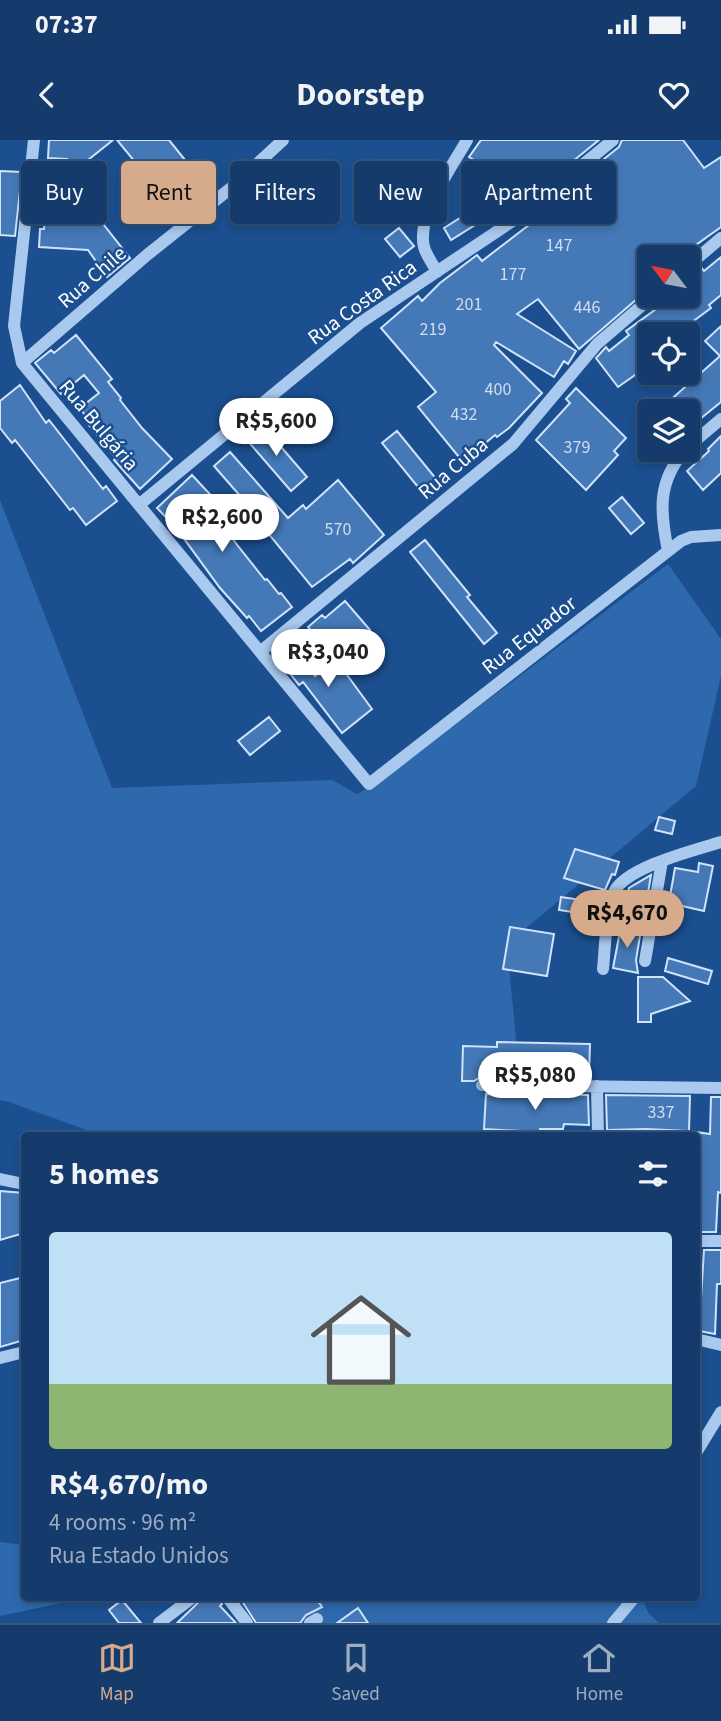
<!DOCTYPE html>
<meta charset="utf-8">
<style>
:root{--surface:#143b6b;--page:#214673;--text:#f1f3f6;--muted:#9dadc1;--line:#33557e;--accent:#d6ab8b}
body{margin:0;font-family:"Source Sans 3",sans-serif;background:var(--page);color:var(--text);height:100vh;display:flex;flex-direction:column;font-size:26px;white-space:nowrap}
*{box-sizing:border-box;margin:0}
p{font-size:23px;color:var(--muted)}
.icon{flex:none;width:38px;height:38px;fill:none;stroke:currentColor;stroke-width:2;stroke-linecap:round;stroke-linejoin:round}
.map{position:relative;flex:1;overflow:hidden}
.details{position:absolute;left:21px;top:992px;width:679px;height:469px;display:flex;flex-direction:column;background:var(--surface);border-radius:7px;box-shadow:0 4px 10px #0003,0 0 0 2px var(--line)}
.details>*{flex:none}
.top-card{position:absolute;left:21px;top:21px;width:679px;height:63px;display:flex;gap:14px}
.needle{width:46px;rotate:302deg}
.controls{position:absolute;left:637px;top:105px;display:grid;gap:14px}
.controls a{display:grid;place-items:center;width:63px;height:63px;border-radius:7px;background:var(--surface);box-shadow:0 4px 10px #0003,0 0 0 2px var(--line);font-size:35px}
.price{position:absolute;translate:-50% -60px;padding:0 16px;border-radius:24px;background:#fff;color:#222;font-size:23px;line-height:46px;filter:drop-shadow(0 2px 4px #0008)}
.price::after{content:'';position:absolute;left:50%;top:42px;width:21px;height:16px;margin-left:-10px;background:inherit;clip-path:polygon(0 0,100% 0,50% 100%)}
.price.current{background:var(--accent);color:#111}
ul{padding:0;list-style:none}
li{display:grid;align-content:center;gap:14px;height:371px;padding:0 28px}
li span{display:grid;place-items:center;height:217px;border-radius:7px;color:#555}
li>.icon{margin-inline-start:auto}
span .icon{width:126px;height:126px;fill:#fffc;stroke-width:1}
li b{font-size:30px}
h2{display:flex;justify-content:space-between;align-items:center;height:84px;padding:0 28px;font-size:30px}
.tag{padding:0 24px;border-radius:7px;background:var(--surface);box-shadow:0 4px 10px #0003,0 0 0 2px var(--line);font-size:24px;line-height:63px}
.tag.current{background:var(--accent);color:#111}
.status{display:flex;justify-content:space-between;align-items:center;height:49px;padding:0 35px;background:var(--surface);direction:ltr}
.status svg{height:19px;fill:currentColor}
header{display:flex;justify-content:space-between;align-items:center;height:91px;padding:0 28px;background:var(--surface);font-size:32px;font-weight:700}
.tab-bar{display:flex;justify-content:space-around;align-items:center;height:98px;border-top:2px solid var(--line);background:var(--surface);font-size:19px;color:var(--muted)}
.tab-bar a{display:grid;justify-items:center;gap:4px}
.tab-bar .current{color:var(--accent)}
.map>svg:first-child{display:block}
</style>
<div class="status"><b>07:37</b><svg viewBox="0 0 49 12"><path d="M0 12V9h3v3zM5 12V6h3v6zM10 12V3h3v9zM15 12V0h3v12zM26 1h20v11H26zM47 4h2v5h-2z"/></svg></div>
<header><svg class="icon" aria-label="back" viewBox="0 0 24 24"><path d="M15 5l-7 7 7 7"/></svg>Doorstep<svg class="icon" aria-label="heart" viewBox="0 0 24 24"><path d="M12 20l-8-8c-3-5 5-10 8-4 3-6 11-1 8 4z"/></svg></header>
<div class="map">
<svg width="721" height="1483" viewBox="0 0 721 1483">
<rect width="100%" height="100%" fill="#1b4f8f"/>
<path fill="#2e69ad" d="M0,360l112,288 220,-8 25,14 22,-12 289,-218 53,75v37l-25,110 -189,158 18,192h-422l-94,-34 -9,-2z
M0,1402l24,3v53h61l-85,18z
M244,1458h398l7,16 10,9h-396z"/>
<path fill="#4478b7" stroke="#cfe3fa" stroke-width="2" d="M49,0h64l-30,24 22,2 -1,18 -17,-1 -2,18 45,57 -23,19 -19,-27 -49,-3 1,-18h4l3,-44 18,1 2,-27 -19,-1z
M117,0h52l41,51 -33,29 -35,-44 3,-2z
M481,0h118l-32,26 -3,-3 -48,45 -25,-25 8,-8 -30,-18z
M622,0h61l21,28 17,-11v70l-42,30h-30v25l-7,6 3,4 -66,57 -41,-50 -21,15 59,37 -8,13 -4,-3 -10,16 -58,-35 -2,3 48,48 -33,35 -12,9 -2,-2 -32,27 -45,-55 18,-15 -55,-64 37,-32 4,5 18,-18 37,-28 5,6 90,-69 -3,-5 50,-40z
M0,31l22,1 -7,64 -15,-1z
M476,68l7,12 -32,20 -7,-12z
M399,88l15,18 -14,11 -15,-18z
M721,117v38l-12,10 2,3 -35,26h-27v24l-7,6 3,4 -27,19 -22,-29 10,-11 3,4 20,-16 -3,-4 41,-30 -4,-5h25v-20l13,-9 3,4z
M721,186v76l-26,21 -7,-8v-4h-30l62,-55 -15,-15z
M76,195l36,44 -4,3 13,16 -1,2 22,28 30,31 -32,30 -26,-29 2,-2 -27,-33 2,-1 -11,-16 19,-15 -15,-18 -23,19 -26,-31 16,-13 3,3z
M20,245l26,38 3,-3 54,69 3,-3 11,15 -31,24 -13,-17 -3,2 -55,-70 -3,3 -12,-15v-27z
M576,248l50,50 -12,13 4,4 -32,35 -50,-50 34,-37 -4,-4z
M262,285l45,52 -16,14 -45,-52z
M397,291l45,55 -15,12 -45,-55z
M721,296v37l-18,17 -16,-19 22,-20 -1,-2z
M230,312l58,66 15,-13 3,4 32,-29 46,55 -31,28 -3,-4 -38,28 -45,-55 2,-3 -55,-63z
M192,335l27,29 -7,7 26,35 27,34 2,-1 12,15 2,-1 11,14 -31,24 -12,-15 -2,2 -27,-30 -35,-48 2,-1 -30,-31z
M622,357l22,26 -13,11 -22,-26z
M425,400l45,55 -3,2 30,36 -13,11 -74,-92z
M345,461l25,29 -13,13 -3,-4 -20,17 -26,-29 14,-12 3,3z
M290,502l25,34 21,-16 36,49 -30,24 -39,-51 -4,3 -24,-31z
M269,577l11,14 -30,24 -12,-14z
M659,677l16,4 -3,13 -17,-4z
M575,709l44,13 -4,13 -3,-1 -7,16 -41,-12z
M699,723l14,3 -9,45 -22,-5 -2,9 -13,-2 8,-45 23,4z
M651,735l-5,30 -20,-4 3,-13z
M561,757l41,6 -3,13 -40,-6z
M621,786l20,4 -5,30 2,13 -25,-5z
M510,787l44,7 -7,42 -44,-7z
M668,818l44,13 -4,13 -43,-13z
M638,837h25l27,24 -39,13v8h-13z
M497,902l93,2 -1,34 -107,-2 -8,5h-12l1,-35 34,1z
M486,954l102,1 1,30 -25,-1 -1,5h-23v3l-56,-3z
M606,955l84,1 -1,35 -43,-2 -39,1z
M711,957h10v96l-3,-1 -2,40h-20v-100l14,2z
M0,1051l24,2v40l-24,7z
M704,1110h17v34h-4l-2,50 -16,-3z
M24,1137v63l-24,7v-64z
M203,1458h16l3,6 -2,2 16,17h-59z
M240,1458h76l6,9 -16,8 -6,8h-44z
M122,1460l19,23h-22l-10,-13z
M358,1468l10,15h-31z"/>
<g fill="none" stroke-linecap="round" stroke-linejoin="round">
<path stroke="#a9c9ee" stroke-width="12" d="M34,0l-20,186 8,37 347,421 312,-243 10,-4 30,-2
M688,126l33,-28
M437,132c-4,-8 -11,-17 -13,-25 -8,-32 28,-80 43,-107
M22,223l125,-108 84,-67 52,-48
M688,307l33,-28
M140,364l220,-181 160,-107 93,-76
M668,411c-8,-39 -11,-69 17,-101
M260,512l253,-208 84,-100 56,-48
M645,821l17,-100
M603,829c2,-20 3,-60 11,-77 12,-25 81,-42 107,-50
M482,945l239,3
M597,946l1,50
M0,1039l24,5
M696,1101h25
M696,1199l25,6
M0,1218l24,-6
M696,1313l25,-41
M228,1458l19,25
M159,1483l33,-25
M310,1483l7,-4
M613,1483l21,-25"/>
</g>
<g text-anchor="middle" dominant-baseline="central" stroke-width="5" stroke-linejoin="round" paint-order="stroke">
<g font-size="18" fill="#d0dded">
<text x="559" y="105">147</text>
<text x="513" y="134">177</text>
<text x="469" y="164">201</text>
<text x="587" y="167">446</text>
<text x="433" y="189">219</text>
<text x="498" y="249">400</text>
<text x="464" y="274">432</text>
<text x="577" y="307">379</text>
<text x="338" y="389">570</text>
<text x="661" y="972">337</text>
</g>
<g font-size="21" fill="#fff" stroke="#1b4f8f">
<text transform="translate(92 137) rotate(-41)">Rua Chile</text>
<text transform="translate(362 162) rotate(-36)">Rua Costa Rica</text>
<text transform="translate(99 285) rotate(50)">Rua Bulgária</text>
<text transform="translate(453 328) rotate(-40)">Rua Cuba</text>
<text transform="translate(529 495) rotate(-38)">Rua Equador</text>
</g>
</g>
</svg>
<div class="controls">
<a><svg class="needle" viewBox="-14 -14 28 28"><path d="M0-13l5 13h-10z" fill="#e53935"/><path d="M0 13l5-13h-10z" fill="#9dadc1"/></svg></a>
<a><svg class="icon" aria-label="locate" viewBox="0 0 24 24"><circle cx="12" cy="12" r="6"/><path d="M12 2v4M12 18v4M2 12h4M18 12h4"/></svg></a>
<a><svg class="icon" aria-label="layers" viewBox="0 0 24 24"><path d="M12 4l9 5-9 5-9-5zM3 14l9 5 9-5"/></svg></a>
</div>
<b class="price" style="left:276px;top:318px">R$5,600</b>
<b class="price" style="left:222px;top:414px">R$2,600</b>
<b class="price" style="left:328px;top:549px">R$3,040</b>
<b class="price current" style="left:627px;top:810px">R$4,670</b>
<b class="price" style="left:535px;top:972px">R$5,080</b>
<div class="top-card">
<a class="tag">Buy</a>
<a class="tag current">Rent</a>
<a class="tag">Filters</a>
<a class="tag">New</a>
<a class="tag">Apartment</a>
</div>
<section class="details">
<h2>5 homes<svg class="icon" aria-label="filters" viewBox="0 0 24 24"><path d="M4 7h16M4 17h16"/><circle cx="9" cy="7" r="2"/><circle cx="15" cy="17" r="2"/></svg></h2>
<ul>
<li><span style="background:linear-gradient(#bfe0f5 70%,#8fb573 0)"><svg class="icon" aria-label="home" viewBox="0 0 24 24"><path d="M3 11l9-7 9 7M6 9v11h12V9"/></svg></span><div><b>R$4,670/mo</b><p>4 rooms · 96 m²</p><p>Rua Estado Unidos</p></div></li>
</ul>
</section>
</div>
<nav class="tab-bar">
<a class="current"><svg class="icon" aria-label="map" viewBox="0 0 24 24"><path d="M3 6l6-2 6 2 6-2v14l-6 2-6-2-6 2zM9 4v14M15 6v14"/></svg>Map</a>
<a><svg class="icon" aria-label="saved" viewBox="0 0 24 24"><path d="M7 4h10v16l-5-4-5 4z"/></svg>Saved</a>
<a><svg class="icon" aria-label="home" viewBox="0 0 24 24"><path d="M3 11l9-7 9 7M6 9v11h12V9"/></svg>Home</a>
</nav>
